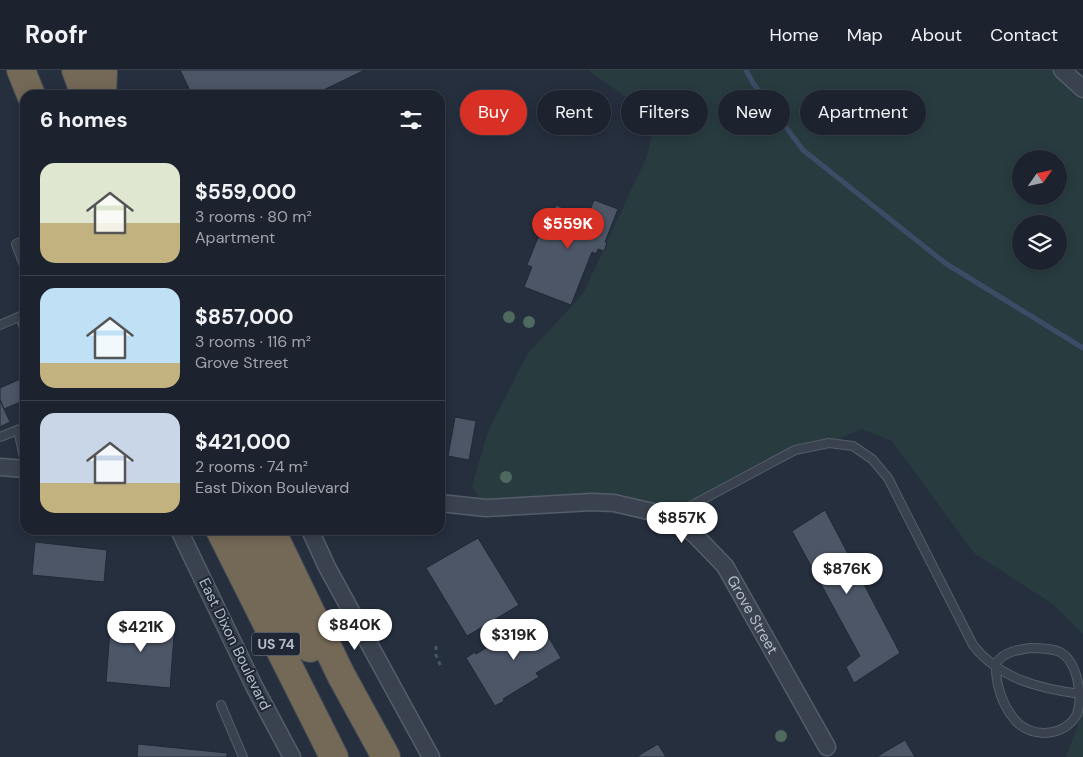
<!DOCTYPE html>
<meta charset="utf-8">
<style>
:root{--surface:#1c232e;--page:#252b36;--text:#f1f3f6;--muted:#a0a4aa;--line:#3a404a;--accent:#d93025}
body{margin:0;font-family:"DM Sans",sans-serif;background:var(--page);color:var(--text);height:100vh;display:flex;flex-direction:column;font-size:19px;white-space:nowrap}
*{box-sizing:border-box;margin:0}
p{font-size:16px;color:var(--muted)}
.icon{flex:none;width:28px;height:28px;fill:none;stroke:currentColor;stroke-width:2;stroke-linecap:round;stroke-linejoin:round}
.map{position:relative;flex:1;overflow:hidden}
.side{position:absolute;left:20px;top:20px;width:425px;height:445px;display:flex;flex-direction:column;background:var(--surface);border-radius:15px;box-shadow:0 2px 12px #0003,0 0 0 1px var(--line)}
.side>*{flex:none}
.guide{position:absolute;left:460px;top:20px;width:475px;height:45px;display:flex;gap:10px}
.needle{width:32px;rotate:56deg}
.fabs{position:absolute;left:1012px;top:80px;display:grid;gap:10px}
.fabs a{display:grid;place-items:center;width:55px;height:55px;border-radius:50%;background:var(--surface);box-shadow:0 2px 12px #0003,0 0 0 1px var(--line);font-size:25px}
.price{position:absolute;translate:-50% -42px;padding:0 11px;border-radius:18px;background:#fff;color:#222;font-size:16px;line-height:32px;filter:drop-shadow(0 1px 2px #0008)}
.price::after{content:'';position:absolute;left:50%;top:30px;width:15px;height:11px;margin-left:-8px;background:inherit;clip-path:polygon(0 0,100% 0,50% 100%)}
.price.selected{background:var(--accent);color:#fff}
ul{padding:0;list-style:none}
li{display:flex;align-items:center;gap:15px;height:125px;padding:0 20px}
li+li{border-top:1px solid var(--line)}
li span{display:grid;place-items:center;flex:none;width:140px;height:100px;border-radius:15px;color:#555}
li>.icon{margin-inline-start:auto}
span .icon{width:60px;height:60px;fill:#fffc;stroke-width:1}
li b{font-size:21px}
h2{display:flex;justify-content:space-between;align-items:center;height:60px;padding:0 20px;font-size:21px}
.pill{padding:0 18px;border-radius:22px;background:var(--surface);box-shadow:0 2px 12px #0003,0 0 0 1px var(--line);font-size:18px;line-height:45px}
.pill.selected{background:var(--accent);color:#fff}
header{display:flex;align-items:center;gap:30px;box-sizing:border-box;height:70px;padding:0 25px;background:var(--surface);border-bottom:1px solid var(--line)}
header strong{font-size:24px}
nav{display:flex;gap:28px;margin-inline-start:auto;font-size:18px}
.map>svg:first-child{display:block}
</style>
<header>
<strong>Roofr</strong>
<nav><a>Home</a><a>Map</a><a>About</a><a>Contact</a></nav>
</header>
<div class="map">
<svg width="1083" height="687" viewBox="0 0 1083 687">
<rect width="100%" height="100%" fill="#262f3e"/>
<path fill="#283c3f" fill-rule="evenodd" d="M589,0h473l21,19v545l-29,-29 -80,-52 -82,-112 -30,-12 -33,14 -34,7 -127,68 -34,-11 -148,1 -14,-22 17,-57 39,-76 55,-59 64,-138 6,-26 -8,-20 -55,-38zM1021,89h38v37h-38zM1021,154h38v37h-38z
M1083,641v46h-17z"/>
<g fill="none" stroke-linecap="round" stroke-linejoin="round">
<path stroke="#3c4c66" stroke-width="5" d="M746,0l7,13 50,67 142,113 138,85"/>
</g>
<path fill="#4c5667" stroke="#202935" d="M180,0h185l-52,25h-121z
M594,130l24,9 -13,33 2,1 -3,8 -6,-2 -2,5 -4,-2 -21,53 -47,-18 8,-20 -5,-2 16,-40 5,2 8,-22 31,13z
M25,249v26l-9,-22z
M25,307v23l-21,9 -4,-9v-12z
M0,330l10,22 -10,5z
M455,347l21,4 -7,39 -21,-4z
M825,440l75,143 -46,30 -8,-16 14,-11 -68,-125z
M478,468l41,67 -52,31 -41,-68z
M35,472l72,8 -3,32 -72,-7z
M111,548l64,5 -5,65 -64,-6z
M537,548l24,40 -25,15 3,4 -36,22 1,2 -9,5 -29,-48 9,-6 1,2z
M905,670l10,17h-39z
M138,674l89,9v4h-90z
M658,674l8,13h-30z"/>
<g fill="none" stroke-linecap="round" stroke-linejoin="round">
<defs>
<path id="lane" d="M25,170l-9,4 9,24
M0,255l25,-11
M18,360l7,32
M0,367l25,-10
M670,447l125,-67 34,-7 24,3 19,13 16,19 85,167c26,34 68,44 108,49
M1030,578c9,0 21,0 30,4 18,10 23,45 17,62 -12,23 -46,25 -62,6 -13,-15 -20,-37 -19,-57 8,-11 21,-13 34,-15z
M221,635l22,52"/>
<g id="street">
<path d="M1062,0l21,19"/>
<path d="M0,397l25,2"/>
<path id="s1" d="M440,433l46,5 106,-6 22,1 43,10 23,10 14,11 31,32 102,181"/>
<path d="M179,460l75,156 38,71"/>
<path d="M310,460l17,37 104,190"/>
</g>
<path id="highway" d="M21,0l10,25
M76,0l9,25
M102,25l1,-25
M220,460l114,227
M246,460l28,58 36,60
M271,460l70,145 45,82"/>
</defs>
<use href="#lane" stroke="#545d69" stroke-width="10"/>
<use href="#street" stroke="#545d69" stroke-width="19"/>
<use href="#highway" stroke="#414a56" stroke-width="30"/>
<path stroke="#46595c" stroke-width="3" stroke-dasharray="4 4" stroke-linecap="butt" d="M436,576v9l6,14"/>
<use href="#lane" stroke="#39424e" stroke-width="8"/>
<use href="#street" stroke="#39424e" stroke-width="16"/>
<use href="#highway" stroke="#746957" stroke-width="28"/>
</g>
<g fill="#4e695e">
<circle cx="509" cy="247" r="6"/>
<circle cx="529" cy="252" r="6"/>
<circle cx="506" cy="407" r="6"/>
<circle cx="781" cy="666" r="6"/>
</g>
<g text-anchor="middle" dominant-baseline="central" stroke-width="4" stroke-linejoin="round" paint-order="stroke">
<rect fill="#1e2733" stroke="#88909c" stroke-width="1" x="252" y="562.5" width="48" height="23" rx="4"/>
<g font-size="14" font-weight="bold" fill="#b6bdc9">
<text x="276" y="574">US 74</text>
</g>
<g font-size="15" fill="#b6bdc9" stroke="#1e2733">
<text stroke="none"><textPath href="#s1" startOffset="362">Grove Street</textPath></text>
<text transform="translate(235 574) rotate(64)">East Dixon Boulevard</text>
</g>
</g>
</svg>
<div class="fabs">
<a><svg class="needle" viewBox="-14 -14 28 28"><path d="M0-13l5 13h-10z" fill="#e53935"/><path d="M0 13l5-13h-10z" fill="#a0a4aa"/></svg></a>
<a><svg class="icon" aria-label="layers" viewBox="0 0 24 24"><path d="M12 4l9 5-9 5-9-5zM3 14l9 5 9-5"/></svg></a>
</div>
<b class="price selected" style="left:568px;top:180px">$559K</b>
<b class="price" style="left:682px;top:474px">$857K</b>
<b class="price" style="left:847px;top:525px">$876K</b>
<b class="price" style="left:355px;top:581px">$840K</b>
<b class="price" style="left:141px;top:583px">$421K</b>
<b class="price" style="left:514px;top:591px">$319K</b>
<div class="guide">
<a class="pill selected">Buy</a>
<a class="pill">Rent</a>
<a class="pill">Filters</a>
<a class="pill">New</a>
<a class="pill">Apartment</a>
</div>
<section class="side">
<h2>6 homes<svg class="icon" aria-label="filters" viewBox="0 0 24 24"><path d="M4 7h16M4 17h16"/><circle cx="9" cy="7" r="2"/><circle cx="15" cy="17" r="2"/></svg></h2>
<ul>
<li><span style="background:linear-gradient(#dfe7d0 60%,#c2b280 0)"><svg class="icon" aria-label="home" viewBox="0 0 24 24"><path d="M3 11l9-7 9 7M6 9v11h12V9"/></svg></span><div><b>$559,000</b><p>3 rooms · 80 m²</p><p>Apartment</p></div></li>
<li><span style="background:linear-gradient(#bfe0f5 75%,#c2b280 0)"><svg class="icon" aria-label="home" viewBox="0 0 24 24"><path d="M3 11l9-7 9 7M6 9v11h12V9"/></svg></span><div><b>$857,000</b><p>3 rooms · 116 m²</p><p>Grove Street</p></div></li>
<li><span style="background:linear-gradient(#c9d6e8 70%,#c2b280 0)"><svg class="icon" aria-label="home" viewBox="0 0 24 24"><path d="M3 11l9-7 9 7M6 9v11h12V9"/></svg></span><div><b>$421,000</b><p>2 rooms · 74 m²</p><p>East Dixon Boulevard</p></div></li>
</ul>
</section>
</div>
